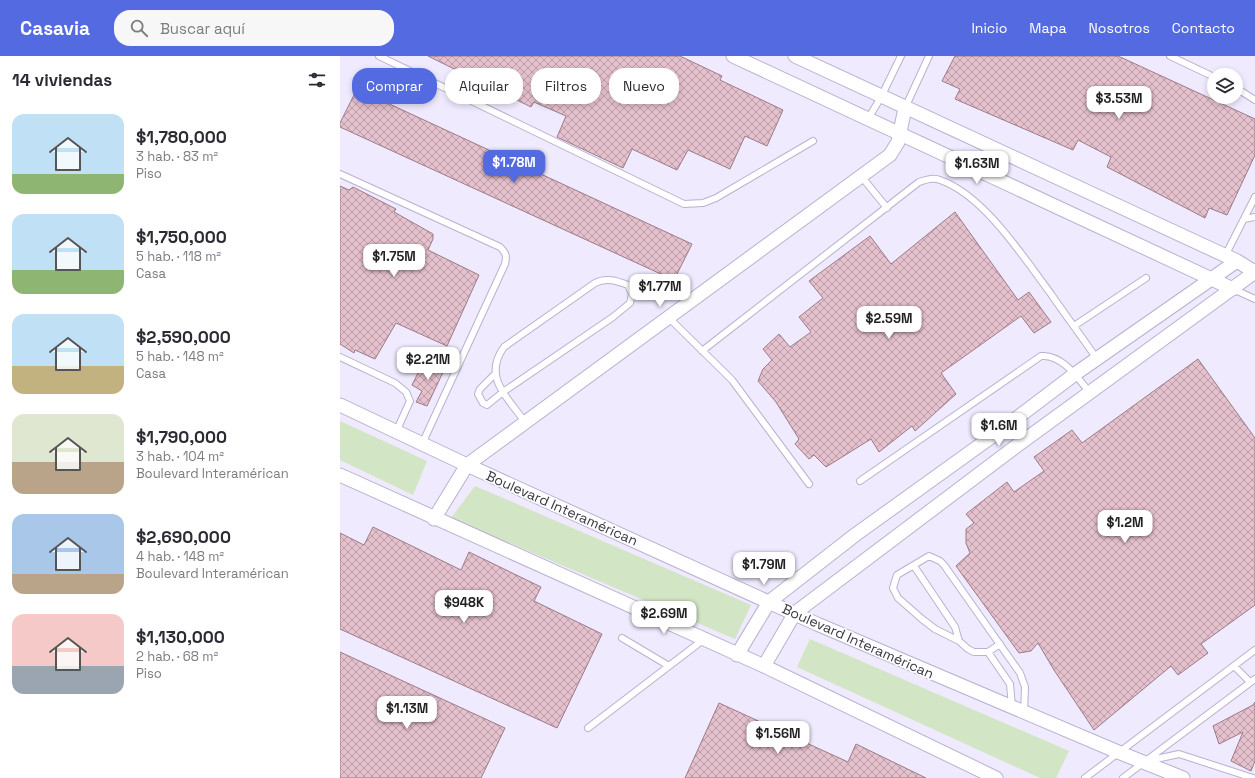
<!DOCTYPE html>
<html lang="es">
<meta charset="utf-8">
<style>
:root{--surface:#fff;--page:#f7f7f7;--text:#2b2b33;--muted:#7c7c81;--accent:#536ae0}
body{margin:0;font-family:"Space Grotesk",sans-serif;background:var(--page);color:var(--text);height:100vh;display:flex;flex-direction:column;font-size:15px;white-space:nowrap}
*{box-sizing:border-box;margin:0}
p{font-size:13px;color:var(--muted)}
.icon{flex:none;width:22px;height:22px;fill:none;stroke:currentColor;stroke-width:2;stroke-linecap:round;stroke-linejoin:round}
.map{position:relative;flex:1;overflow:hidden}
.side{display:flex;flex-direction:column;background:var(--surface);width:340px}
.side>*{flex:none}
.banner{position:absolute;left:12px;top:12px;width:380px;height:36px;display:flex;gap:8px}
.buttons{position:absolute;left:867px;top:12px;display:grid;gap:8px}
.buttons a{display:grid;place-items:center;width:36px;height:36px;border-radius:50%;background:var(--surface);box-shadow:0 2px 6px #0003;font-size:20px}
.price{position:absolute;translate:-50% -34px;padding:0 9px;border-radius:8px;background:#fff;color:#222;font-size:13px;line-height:26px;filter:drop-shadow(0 1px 2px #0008)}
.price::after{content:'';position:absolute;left:50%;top:24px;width:12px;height:9px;margin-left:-6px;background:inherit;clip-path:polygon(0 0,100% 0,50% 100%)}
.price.current{background:var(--accent);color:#fff}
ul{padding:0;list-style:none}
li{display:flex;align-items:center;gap:12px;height:100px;padding:0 12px}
li span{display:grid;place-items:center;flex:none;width:112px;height:80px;border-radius:12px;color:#555}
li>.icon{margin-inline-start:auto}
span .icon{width:48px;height:48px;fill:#fffc;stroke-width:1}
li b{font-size:17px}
h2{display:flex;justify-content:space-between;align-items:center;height:48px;padding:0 12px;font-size:17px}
.tag{padding:0 14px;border-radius:16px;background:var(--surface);box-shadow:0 2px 6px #0003;font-size:14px;line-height:36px}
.tag.current{background:var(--accent);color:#fff}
header{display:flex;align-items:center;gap:24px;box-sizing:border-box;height:56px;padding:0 20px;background:var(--accent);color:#fff}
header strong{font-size:19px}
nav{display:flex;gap:22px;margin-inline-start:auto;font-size:14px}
.search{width:280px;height:36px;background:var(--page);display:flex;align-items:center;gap:10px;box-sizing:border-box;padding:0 14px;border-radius:16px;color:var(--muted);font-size:15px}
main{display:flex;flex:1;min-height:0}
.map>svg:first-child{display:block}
</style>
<header>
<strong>Casavia</strong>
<div class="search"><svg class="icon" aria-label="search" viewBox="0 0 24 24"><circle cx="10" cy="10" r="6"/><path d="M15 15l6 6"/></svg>Buscar aquí</div>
<nav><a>Inicio</a><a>Mapa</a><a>Nosotros</a><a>Contacto</a></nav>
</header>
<main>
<section class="side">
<h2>14 viviendas<svg class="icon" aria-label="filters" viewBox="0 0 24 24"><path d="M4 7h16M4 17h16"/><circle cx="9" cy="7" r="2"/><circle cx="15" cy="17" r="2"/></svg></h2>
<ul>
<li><span style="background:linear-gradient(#bfe0f5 75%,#8fb573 0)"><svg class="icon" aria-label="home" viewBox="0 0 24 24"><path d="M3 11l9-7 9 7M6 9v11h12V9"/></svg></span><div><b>$1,780,000</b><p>3 hab. · 83 m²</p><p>Piso</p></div></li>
<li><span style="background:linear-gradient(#bfe0f5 70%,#8fb573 0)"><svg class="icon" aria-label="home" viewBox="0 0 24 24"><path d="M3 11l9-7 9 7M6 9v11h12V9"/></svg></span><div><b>$1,750,000</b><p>5 hab. · 118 m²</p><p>Casa</p></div></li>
<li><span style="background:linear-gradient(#bfe0f5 65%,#c2b280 0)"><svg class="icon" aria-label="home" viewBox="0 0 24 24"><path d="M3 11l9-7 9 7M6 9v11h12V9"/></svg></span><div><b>$2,590,000</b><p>5 hab. · 148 m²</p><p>Casa</p></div></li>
<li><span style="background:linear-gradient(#dfe7d0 60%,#b9a48a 0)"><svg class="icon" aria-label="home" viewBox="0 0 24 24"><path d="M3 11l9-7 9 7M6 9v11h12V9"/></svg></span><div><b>$1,790,000</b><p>3 hab. · 104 m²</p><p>Boulevard Interamérican</p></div></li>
<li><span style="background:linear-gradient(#a9c7e8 75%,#b9a48a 0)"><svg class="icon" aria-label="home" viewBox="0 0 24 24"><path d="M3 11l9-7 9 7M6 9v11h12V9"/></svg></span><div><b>$2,690,000</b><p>4 hab. · 148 m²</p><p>Boulevard Interamérican</p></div></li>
<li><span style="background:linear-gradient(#f6c9c9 65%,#9aa5b1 0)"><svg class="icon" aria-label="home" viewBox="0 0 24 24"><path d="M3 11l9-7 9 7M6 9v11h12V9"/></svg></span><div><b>$1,130,000</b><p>2 hab. · 68 m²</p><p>Piso</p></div></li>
</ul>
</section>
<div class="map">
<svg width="915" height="722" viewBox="0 0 915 722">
<defs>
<pattern id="building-cross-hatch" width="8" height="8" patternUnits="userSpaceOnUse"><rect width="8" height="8" fill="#e5c0cd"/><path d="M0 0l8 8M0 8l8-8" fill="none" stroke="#bb9da8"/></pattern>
</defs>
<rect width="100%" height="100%" fill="#efeafe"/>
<path fill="#d2e5c4" d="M0,365l87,40 -14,34 -73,-35z
M135,430l276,119 -16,34 -284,-121z
M470,583l259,112 -13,27h-16l-243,-111z"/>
<path fill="url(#building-cross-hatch)" stroke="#9c7a87" d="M88,0h252l42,20 -2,4 63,30 -16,36 -22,-10 -15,33 -42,-19 -11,20 -45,-21 -9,19 -66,-31 9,-21 -32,-14 -3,5z
M615,0h163l137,63v36l-28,60 -18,-7 -4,10 -98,-51 4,-10 -33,-17 -5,10 -118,-51 5,-10 -18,-8z
M17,33l335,155 -18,36 -334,-153v-4z
M0,130l9,4 4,-3 43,22 -2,3 39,22v5l-5,11 51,25 -32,71 -51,-23 -21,36 -20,-9 -1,3 -14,-9z
M615,156l63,88 11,-8 22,30 -17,11 -13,-17 -80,57 15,21 -41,37 -3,-5 -33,26 -8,-13 -45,28 -12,-12 -5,4 -14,-15 4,-5 -23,-37 -18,-21 5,-12 9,-9 -9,-11 16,-15 11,13 21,-15 -12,-15 24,-19 -14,-17 61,-45 21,28z
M85,303l20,9 -18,38 -11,-4 6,-11 -10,-6z
M858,303l57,79v167l-54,39 7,9 -30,22 -7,-9 -77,64 -40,-60 -16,-27 -7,8 -12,2 -63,-87 14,-13 -4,-10v-14l8,-6 -8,-9 41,-32 7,10 30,-21 -10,-14 38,-27 10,13z
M33,471l88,43 8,-18 72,35 -7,14 68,33 -45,94 -217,-99v-96l24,12z
M0,596l165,76 -24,50h-141z
M915,646v59l-4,10 -20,-10 12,-29 -24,12 -6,-18 40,-21z
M379,647l129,59 8,-18 70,34h-241z"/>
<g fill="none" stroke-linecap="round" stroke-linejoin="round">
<defs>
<path id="lane" d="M39,0l305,148 19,-1 13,-5 97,-57
M830,0l44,21
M896,32l19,12
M565,52l24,-52
M528,63l13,-22 20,-41
M0,118l160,73c6,6 7,9 5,17l-83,180
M521,120l26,32
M904,163l11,-2
M885,200l30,-59
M893,233l22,10
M328,261l64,63 77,104
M734,270l72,-48
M362,295l217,-169c7,-2 13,-5 21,-2 44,15 84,78 111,114 15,22 31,43 46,65
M0,301l55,26 11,9 4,9 -14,31
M155,318l-15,15 -2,5 5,9 4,2 16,-13 110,-75 17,-14 2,-9 -4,-9c-11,-4 -22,-8 -33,-2l-91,64c-22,30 4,51 21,75
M520,425l181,-125c21,-2 37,22 49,37
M574,510l41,61 4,14
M282,582l47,28
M660,588l-12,8h-14l-6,-3 -9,-8 -24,-12 -13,-10 -24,-21 -5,-10 4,-13 32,-19 11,5 4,4 76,108 5,14 -1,25
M648,596l22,32 2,23
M894,610l16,16
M248,672l115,-88
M807,705l32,-7 74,24
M745,722l170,-128
M783,722l132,-99"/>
<path id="street" d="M393,0l500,233
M455,0l442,205 18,11
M0,349l127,60 350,159 301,128 65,26
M0,419l424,191 232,112
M94,463l33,-54 423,-310 8,-13 7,-34
M397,599l32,-53 86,-67 146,-105 74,-56 162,-113
M424,610l31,-53 220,-166 240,-175"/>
</defs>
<use href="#lane" stroke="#b9b1d1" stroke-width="8"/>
<use href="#street" stroke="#b9b1d1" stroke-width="15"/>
<use href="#lane" stroke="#fff" stroke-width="6"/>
<use href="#street" stroke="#fff" stroke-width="13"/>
</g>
<g text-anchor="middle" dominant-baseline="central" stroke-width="3.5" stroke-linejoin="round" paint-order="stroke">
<g font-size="14" fill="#3b3845" stroke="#fff">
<text transform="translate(222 452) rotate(24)">Boulevard Interamérican</text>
<text transform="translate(518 585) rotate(24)">Boulevard Interamérican</text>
</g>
</g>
</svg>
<div class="buttons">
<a><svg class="icon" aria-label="layers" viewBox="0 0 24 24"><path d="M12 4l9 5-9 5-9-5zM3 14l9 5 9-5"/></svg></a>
</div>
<b class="price" style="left:779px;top:64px">$3.53M</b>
<b class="price current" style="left:174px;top:128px">$1.78M</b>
<b class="price" style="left:637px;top:129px">$1.63M</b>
<b class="price" style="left:54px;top:222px">$1.75M</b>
<b class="price" style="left:320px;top:252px">$1.77M</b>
<b class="price" style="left:549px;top:284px">$2.59M</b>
<b class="price" style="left:88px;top:325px">$2.21M</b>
<b class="price" style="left:659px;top:391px">$1.6M</b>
<b class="price" style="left:785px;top:488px">$1.2M</b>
<b class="price" style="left:424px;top:530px">$1.79M</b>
<b class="price" style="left:124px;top:568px">$948K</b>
<b class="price" style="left:324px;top:579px">$2.69M</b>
<b class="price" style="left:67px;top:674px">$1.13M</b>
<b class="price" style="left:438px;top:699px">$1.56M</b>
<div class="banner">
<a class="tag current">Comprar</a>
<a class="tag">Alquilar</a>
<a class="tag">Filtros</a>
<a class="tag">Nuevo</a>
</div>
</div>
</main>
